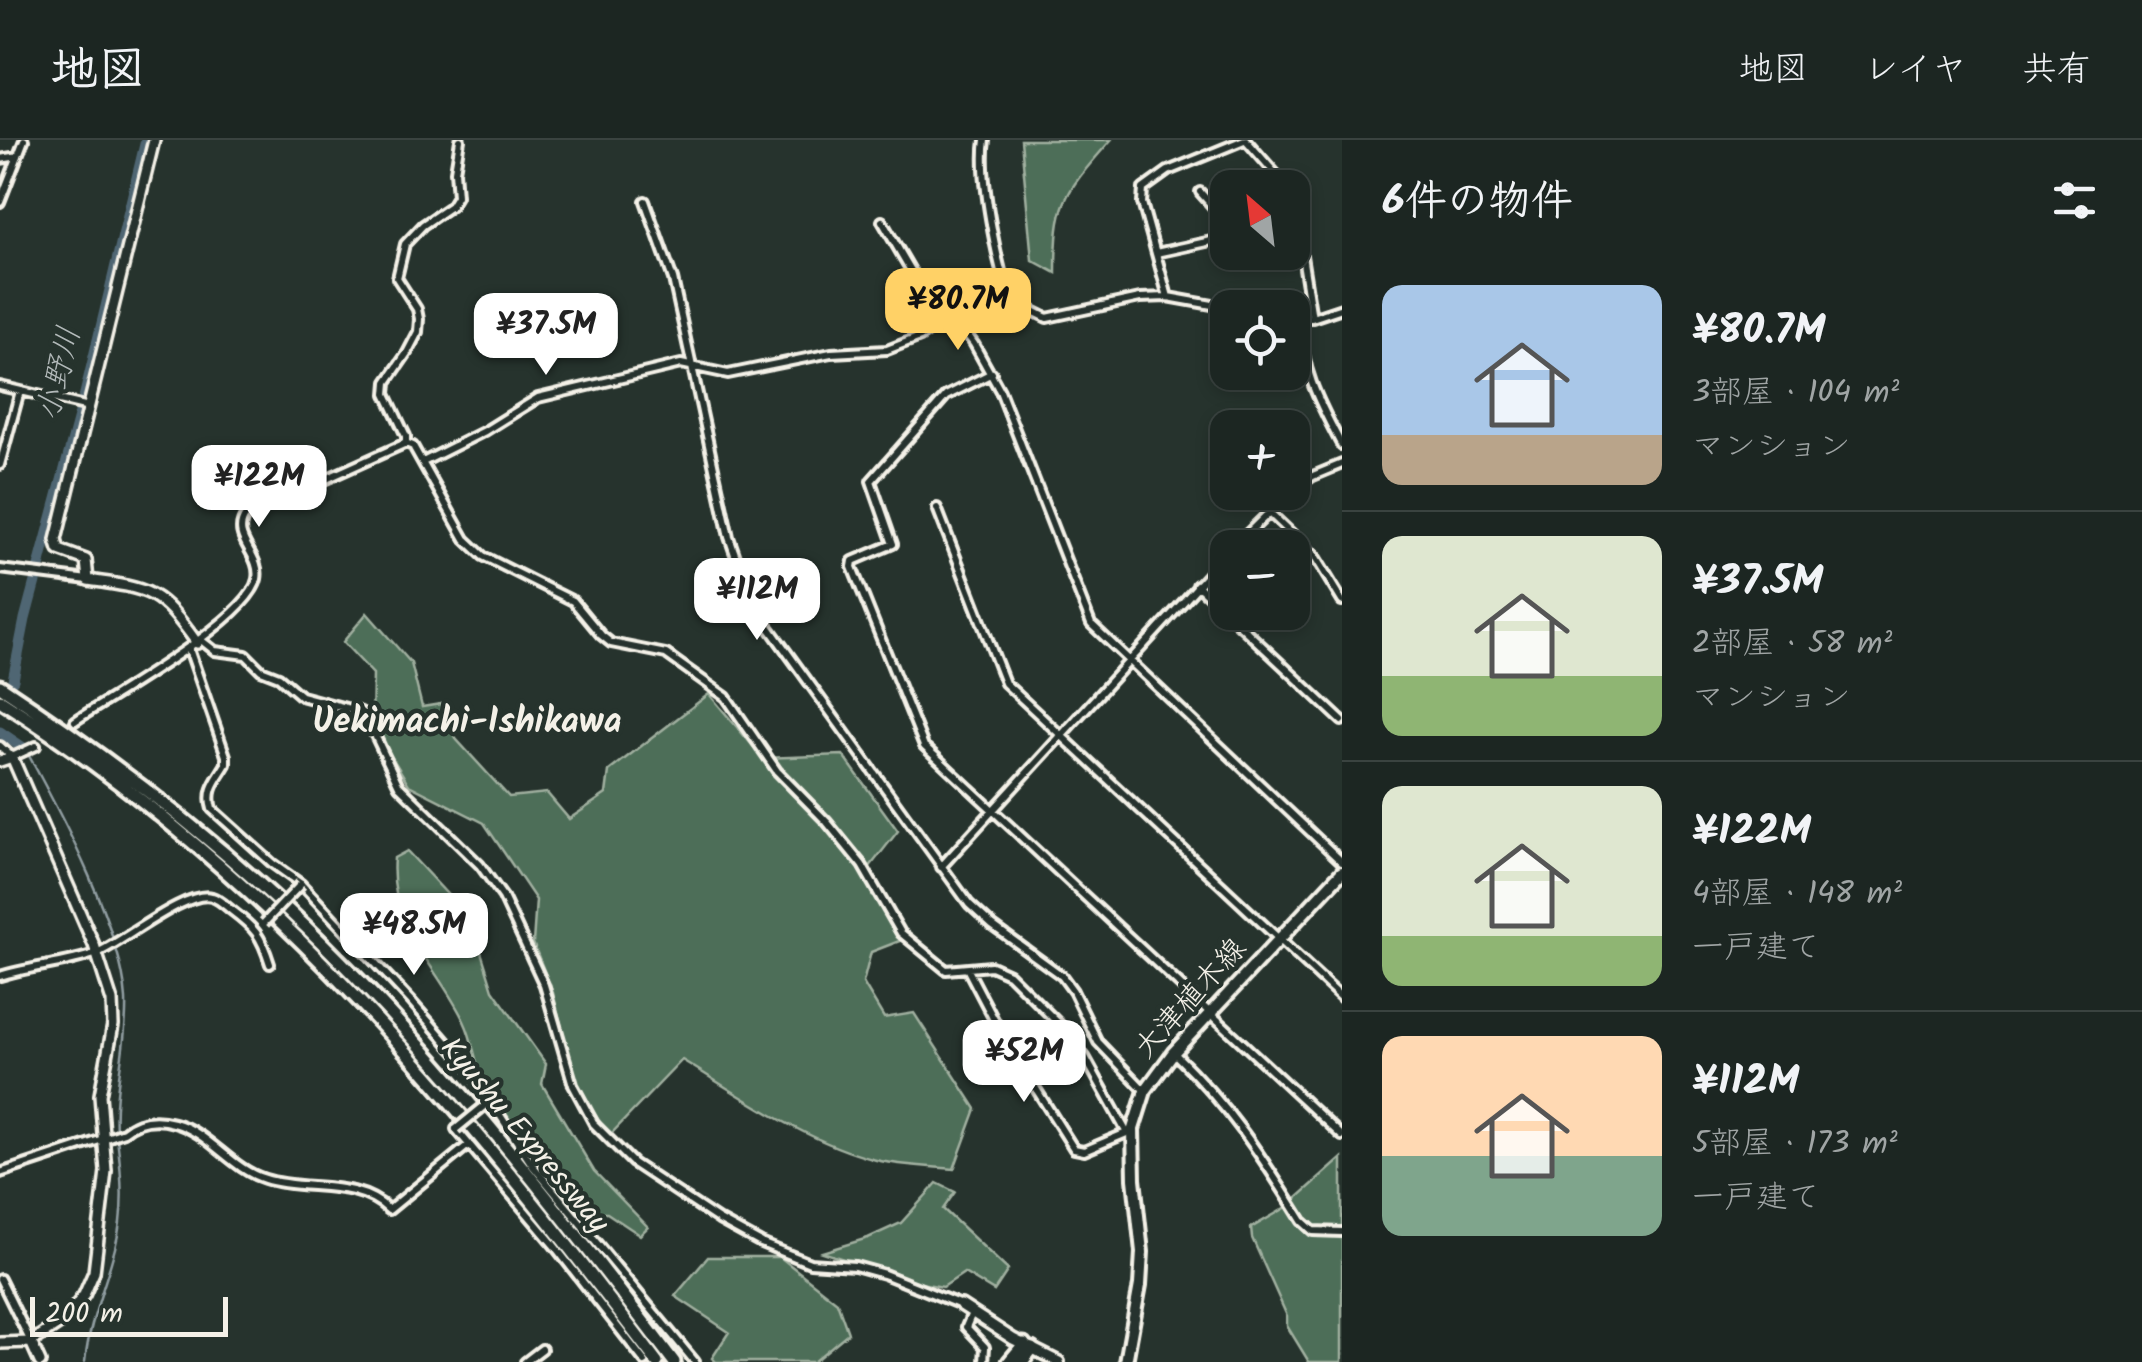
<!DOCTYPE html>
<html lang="ja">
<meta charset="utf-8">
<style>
:root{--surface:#1c2622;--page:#29322f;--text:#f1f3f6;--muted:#a0a5a5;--line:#3a4340;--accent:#ffd166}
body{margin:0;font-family:Kalam,"Klee One",sans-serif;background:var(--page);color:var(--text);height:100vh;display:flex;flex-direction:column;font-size:38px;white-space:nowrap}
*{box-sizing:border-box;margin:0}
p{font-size:32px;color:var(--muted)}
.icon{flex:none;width:55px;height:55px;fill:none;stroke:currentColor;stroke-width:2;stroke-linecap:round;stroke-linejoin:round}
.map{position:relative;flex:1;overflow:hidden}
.details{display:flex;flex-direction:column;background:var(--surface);width:800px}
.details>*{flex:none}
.needle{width:65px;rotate:332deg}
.buttons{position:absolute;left:1210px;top:30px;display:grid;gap:20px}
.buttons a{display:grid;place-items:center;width:100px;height:100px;border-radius:20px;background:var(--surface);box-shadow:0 5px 15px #0003,0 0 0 2px var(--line);font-size:50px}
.scale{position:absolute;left:30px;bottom:25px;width:198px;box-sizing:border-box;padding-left:10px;border:5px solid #f4f1e8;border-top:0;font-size:28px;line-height:35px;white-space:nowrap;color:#f4f1e8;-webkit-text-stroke:8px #26332d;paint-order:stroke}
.price{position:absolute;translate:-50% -85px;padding:0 22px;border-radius:20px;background:#fff;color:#222;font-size:32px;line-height:65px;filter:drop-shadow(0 2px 5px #0008)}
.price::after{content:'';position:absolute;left:50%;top:60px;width:30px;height:22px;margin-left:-15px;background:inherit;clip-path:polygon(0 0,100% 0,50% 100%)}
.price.on{background:var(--accent);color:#111}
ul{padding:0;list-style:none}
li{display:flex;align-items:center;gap:30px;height:250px;padding:0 40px}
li+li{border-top:2px solid var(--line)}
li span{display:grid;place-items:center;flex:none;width:280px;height:200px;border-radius:20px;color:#555}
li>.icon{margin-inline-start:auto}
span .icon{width:120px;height:120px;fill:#fffc;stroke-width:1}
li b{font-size:42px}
h2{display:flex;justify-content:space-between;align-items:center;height:120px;padding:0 40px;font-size:42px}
header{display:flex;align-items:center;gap:60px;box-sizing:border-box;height:140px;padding:0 50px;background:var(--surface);border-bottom:2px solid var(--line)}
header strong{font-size:48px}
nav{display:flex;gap:55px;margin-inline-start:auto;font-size:35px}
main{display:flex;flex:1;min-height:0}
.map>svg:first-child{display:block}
</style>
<header>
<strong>地図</strong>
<nav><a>地図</a><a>レイヤ</a><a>共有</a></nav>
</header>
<main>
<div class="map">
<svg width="1342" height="1222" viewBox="0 0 1342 1222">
<rect width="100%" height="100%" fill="#26332d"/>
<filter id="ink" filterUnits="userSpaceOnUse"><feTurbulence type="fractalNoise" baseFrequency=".01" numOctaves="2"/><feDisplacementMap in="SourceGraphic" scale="20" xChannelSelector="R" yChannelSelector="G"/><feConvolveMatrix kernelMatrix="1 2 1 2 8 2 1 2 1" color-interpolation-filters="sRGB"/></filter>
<g filter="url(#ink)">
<path fill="#4e6e59" stroke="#a1b0a0" stroke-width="2.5" d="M1021,0h90c-47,54 -55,60 -55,133l-24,-13z
M367,473l44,50 11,44 19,-3 16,36 52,57 38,-4 22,26 37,-25 3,-23 100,-77 54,64 80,-3 55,76 -33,42 37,67 -31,12 -8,31 21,35 30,-5 62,96 -22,60c-26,-3 -53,-3 -78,-9 -70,-18 -133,-63 -194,-100l-73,76 -32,-50 -24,-93 -20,-50 3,-43 -52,-77 -75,-38 -37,-60 1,-51 -30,-32z
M407,711l64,69 22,70 53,74 -4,20 52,87 54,56 -8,8 -33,-22h-42l-96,-133 9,-13c-4,-15 -7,-32 -14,-46 -27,-56 -76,-94 -70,-163z
M1342,1018v204h-33l-22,-36v-10l-35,-78 -1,-10 36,-21z
M937,1043l18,9 -12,17 65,61 -14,21 -30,-18 -21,14 -29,-5 -92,-30 46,-14 33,-15z
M708,1117h72l57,45 11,31 -35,29h-97l-4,-4 17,-26 -54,-36z"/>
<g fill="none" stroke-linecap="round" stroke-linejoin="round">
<path stroke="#919ea2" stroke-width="2.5" d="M28,614c35,64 93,174 98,245 2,45 -13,87 -10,132
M85,1222c4,-40 20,-75 30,-114 10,-37 7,-72 2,-110"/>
<path stroke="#4f6673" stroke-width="11" d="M13,540l12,-61 60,-225 61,-254
M0,592l25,17"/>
<defs>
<path id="street" d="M460,0l-5,31 2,25 -6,10 -28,19 -18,19 -8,34 20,31 2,10 -1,13 -11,21 -20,29 -1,12 20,42v7l7,3 52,93 18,17 90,45 28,34 10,8 55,11 60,43 51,74 50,51 35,43 39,68 45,37 45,-4 18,8 51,51 25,32 42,76
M985,0c-6,37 12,122 24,159
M1246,0l42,48
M0,19l18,-3
M1292,53l20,125
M645,61l28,78 56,258 17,49 22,40 201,278 23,21 70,51 11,15 25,51 47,49
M0,62l24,-62
M882,81l31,53 46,38
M1156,113l69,-15 -8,-27 -17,-19
M1168,157l-26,-94 1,-14 25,-18 76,-31
M953,175l21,29 26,47 91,233 251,238
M1292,178h20l30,-10
M1302,180c-4,45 20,88 40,126
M992,233l-46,23 -75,85 22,63 -40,17 -1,6 72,179 418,390
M0,246l89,21
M423,322l62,-31 53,-33 143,-34 47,10 103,-21 56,-3 33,-13 33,-22 33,-13 23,-3 38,19 93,-20 28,-1 61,11
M0,325l20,-74
M1292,350l21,-14 29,-12
M937,368l68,175 337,315
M1268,371l46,44 28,46
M1233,408l57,-56
M0,429l88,11
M1197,445l145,136
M201,500l14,11 31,4 15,15 18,7 22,19 60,16 13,21 25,53 81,79 23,32 41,88 29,100 21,39 39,39 86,57 42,23 49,20 45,3 29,8 77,31
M189,509l37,107v8c-9,16 -20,25 -14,45l61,55 28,20 110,117 59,68 63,97 162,196
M75,581c37,-25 174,-102 182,-142 5,-25 -28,-41 -11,-64l160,-72
M0,606l12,11 24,-11
M941,727l287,-314
M968,830l34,65 72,114 10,2 45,-19
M0,836c31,-10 65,-11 97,-23 25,-10 90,-64 115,-56 7,2 14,9 19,13 24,18 30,25 39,54
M1174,913c55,53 88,103 128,168l11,10 29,1
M456,989l97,115 92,118
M0,1033l124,-41c14,-12 32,-14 50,-9 35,9 57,46 91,56 41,13 91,-1 124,31l78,-64
M0,1139l31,63
M972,1173l-6,14 19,20 -1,15
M525,1222l17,-13"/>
<path id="secondary" d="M154,0l-98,400 3,10 27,10 2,20c64,9 71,10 109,63
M0,621l12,-4 82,188 18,56 1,24 -13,70 6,76 -12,101 -10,23 -18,24 -35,23 -31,1
M961,1165l52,34 46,23
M31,1202l9,20"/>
<path id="primary" d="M1126,1222l14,-77 2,-33 -8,-73 -1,-50 12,-38 28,-38 169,-181"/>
<path id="highway" d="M0,546c97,64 190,134 275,212 150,138 277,303 399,464
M0,560c273,173 465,408 657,662
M1009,1222l15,-18
M1022,1222l10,-13"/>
</defs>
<use href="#street" stroke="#f4f1e8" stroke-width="14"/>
<use href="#secondary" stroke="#f4f1e8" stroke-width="16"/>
<use href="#primary" stroke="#f4f1e8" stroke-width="18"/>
<use href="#highway" stroke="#f4f1e8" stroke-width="19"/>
<use href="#street" stroke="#26332d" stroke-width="6"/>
<use href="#secondary" stroke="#26332d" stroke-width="9"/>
<use href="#primary" stroke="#26332d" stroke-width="10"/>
<use href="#highway" stroke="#26332d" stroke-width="11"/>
<defs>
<path id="street-bridge" d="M264,783l37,-39
M456,989l33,-27"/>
</defs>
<use href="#street-bridge" stroke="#f4f1e8" stroke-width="14" stroke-linecap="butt"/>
<use href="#street-bridge" stroke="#26332d" stroke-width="6"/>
</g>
</g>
<g text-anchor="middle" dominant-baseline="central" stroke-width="9" stroke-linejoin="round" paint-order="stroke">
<g font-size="30" fill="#f4f1e8" stroke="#26332d">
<text transform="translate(1191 859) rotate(-48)">大津植木線</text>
<text transform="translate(524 996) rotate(50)">Kyushu Expressway</text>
</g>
<g font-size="32" font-style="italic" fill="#b2b9b9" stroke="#26332d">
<text transform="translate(60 234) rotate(-76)">小野川</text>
</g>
<g font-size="35" font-weight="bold" fill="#f4f1e8" stroke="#26332d">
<text x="467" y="583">Uekimachi-Ishikawa</text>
</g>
</g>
</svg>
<div class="buttons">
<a><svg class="needle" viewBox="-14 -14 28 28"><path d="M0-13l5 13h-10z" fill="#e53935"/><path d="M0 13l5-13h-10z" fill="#a0a5a5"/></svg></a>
<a><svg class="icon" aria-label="locate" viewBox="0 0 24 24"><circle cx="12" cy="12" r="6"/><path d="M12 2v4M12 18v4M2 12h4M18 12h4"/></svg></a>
<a>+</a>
<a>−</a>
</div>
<div class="scale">200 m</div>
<b class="price on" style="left:958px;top:213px">¥80.7M</b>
<b class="price" style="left:546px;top:238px">¥37.5M</b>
<b class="price" style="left:259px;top:390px">¥122M</b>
<b class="price" style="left:757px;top:503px">¥112M</b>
<b class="price" style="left:414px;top:838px">¥48.5M</b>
<b class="price" style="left:1024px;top:965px">¥52M</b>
</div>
<section class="details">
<h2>6件の物件<svg class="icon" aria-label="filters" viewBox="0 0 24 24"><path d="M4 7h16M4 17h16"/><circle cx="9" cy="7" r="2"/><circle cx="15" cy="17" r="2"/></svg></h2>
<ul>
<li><span style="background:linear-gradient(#a9c7e8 75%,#b9a48a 0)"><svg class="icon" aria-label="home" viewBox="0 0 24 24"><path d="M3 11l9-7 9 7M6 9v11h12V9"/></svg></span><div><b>¥80.7M</b><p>3部屋 · 104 m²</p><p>マンション</p></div></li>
<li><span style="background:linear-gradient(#dfe7d0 70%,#8fb573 0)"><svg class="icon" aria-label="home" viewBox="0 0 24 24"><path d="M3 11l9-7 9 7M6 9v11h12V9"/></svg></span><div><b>¥37.5M</b><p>2部屋 · 58 m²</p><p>マンション</p></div></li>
<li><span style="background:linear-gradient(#dfe7d0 75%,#8fb573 0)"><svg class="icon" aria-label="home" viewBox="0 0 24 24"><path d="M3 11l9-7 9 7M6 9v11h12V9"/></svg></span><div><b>¥122M</b><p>4部屋 · 148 m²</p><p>一戸建て</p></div></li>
<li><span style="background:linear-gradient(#ffd9b3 60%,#7fa58c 0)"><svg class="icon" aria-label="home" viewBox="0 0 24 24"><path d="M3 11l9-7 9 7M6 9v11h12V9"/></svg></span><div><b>¥112M</b><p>5部屋 · 173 m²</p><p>一戸建て</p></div></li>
</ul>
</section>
</main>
